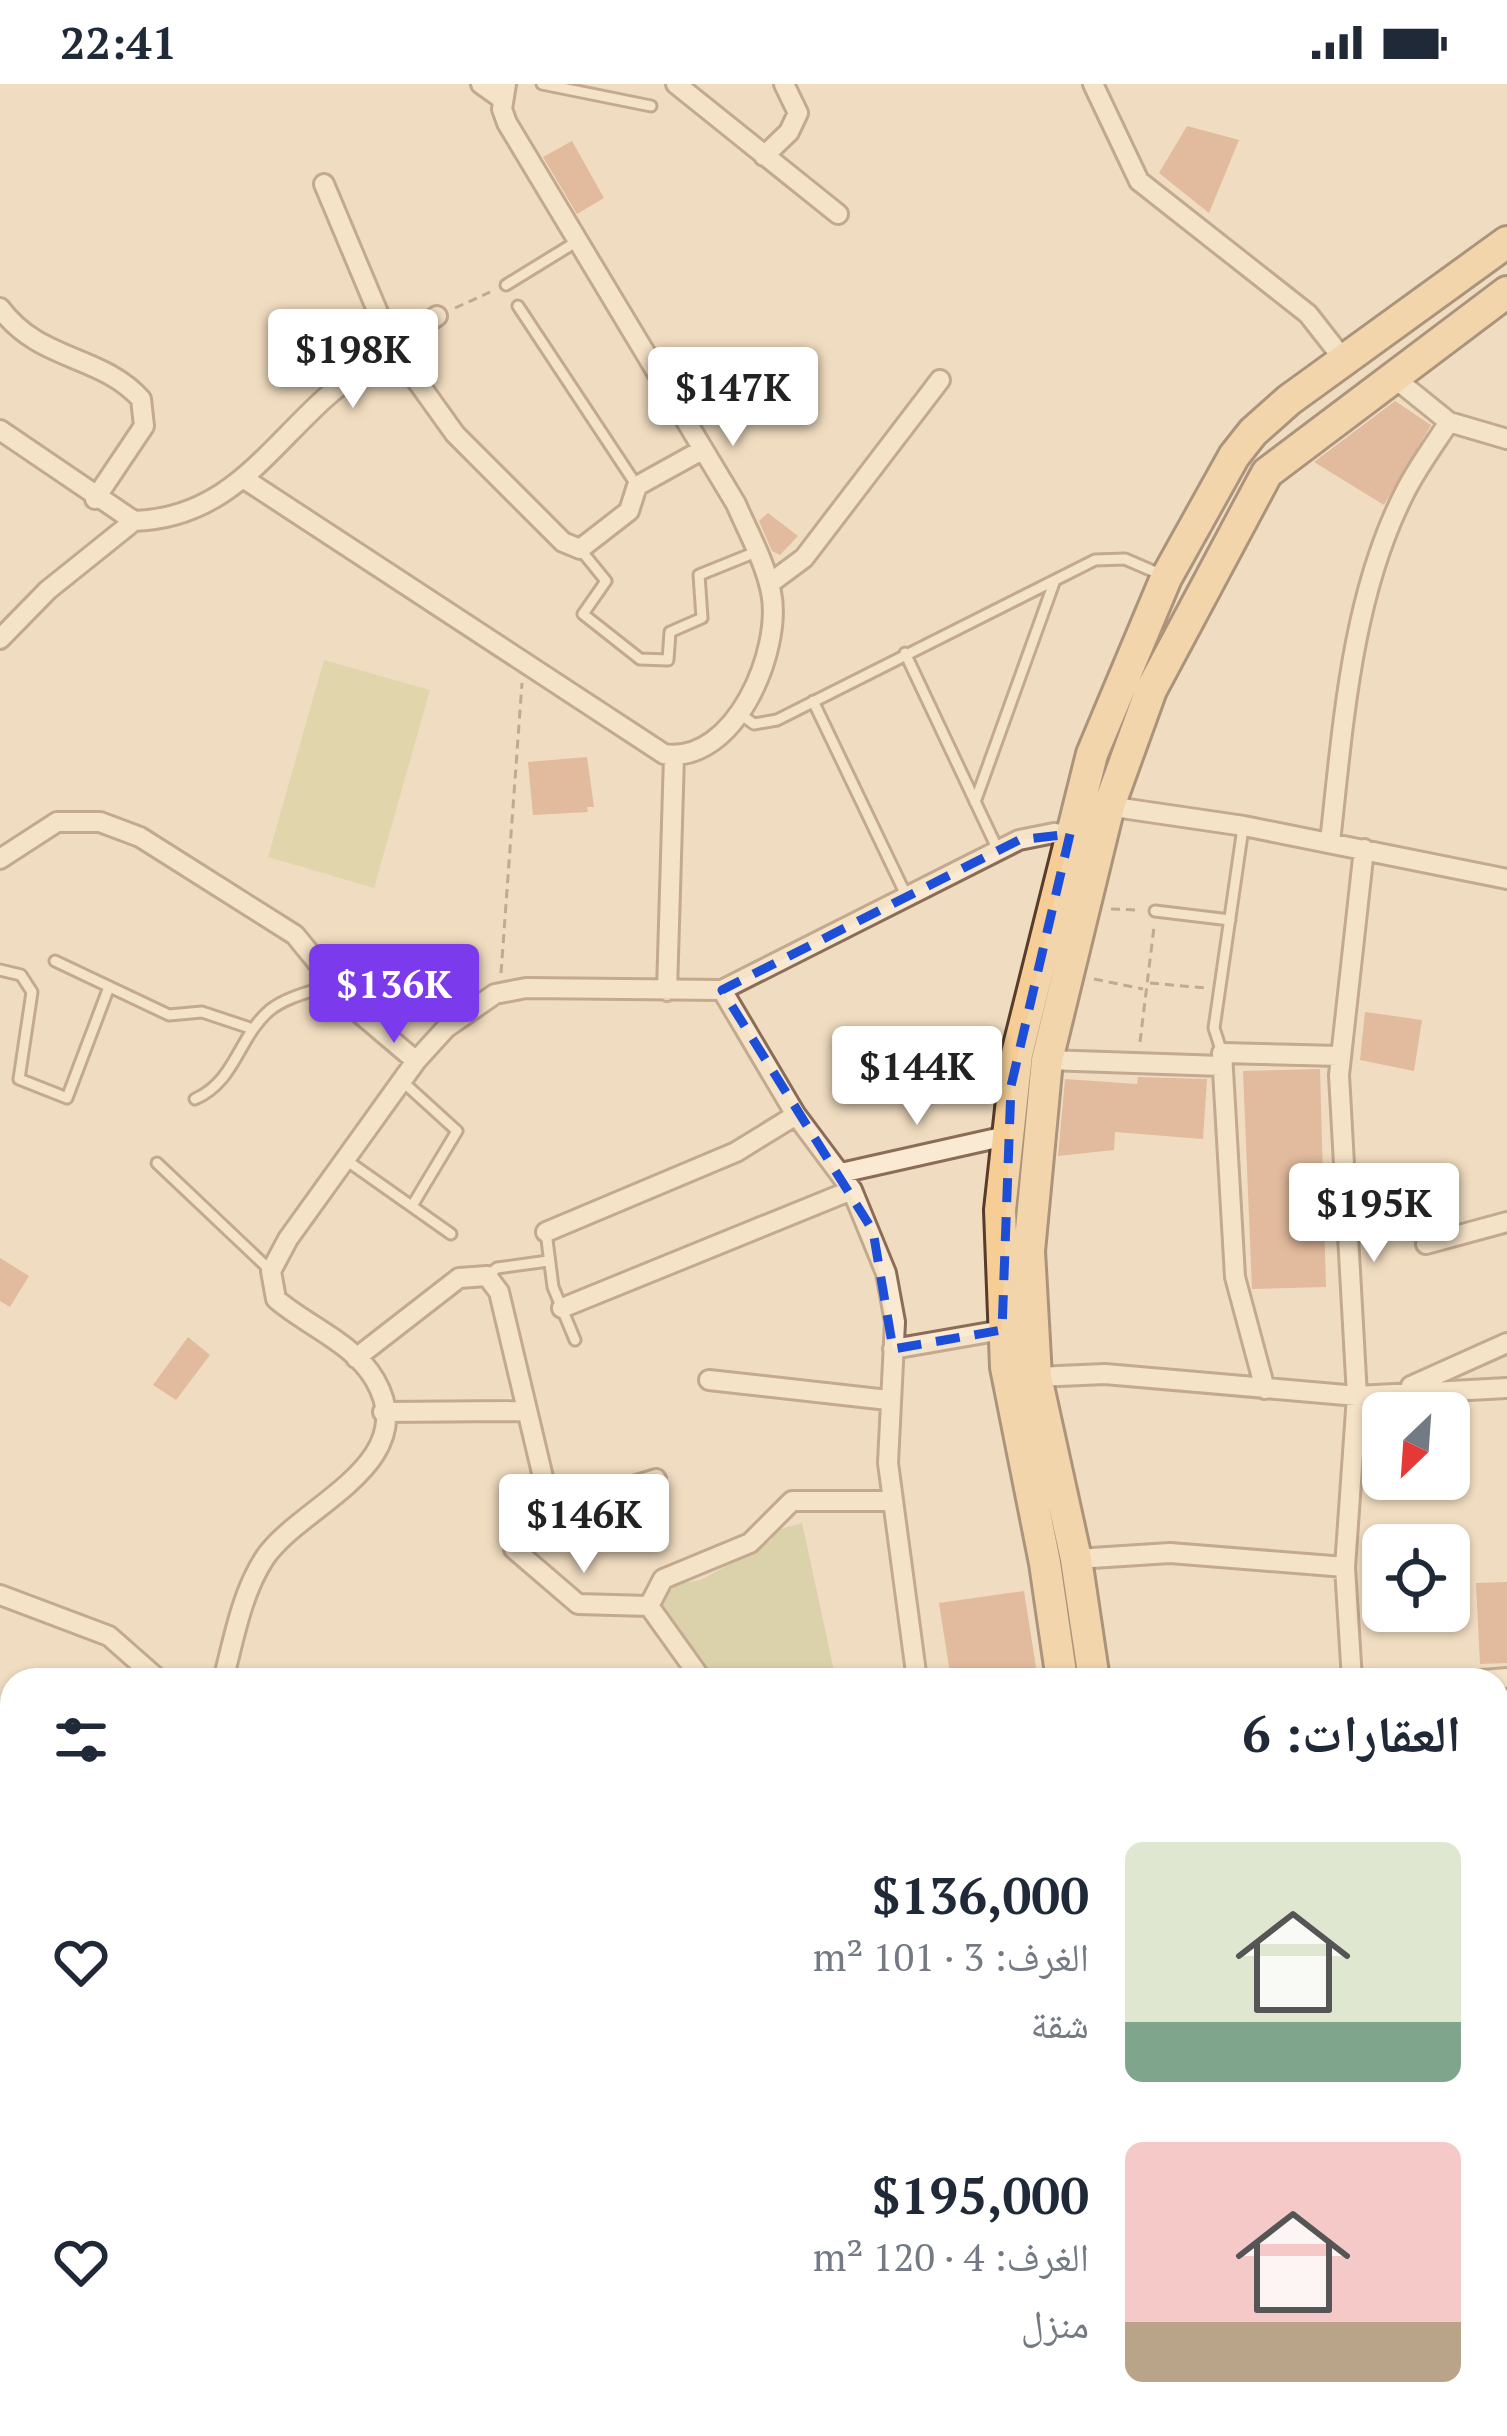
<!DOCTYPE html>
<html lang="ar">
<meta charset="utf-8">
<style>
:root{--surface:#fff;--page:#f6f6f7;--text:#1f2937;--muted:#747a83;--accent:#7c3aed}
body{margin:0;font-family:"PT Serif","Noto Naskh Arabic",serif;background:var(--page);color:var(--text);direction:rtl;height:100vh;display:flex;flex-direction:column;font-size:45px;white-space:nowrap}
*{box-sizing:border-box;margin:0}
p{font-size:39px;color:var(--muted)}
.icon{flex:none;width:66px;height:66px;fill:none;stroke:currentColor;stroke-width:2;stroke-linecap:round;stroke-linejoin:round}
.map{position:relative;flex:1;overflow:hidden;direction:ltr}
.sheet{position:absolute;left:0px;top:1584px;width:1509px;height:768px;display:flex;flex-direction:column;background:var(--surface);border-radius:36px 36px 0 0;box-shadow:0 3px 9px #0004;direction:rtl}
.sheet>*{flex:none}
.needle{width:78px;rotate:205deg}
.buttons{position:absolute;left:1362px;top:1308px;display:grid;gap:24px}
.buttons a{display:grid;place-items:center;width:108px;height:108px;border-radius:18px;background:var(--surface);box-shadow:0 3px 9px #0004;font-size:60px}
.price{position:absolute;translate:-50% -102px;padding:0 27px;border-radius:12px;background:#fff;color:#222;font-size:39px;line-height:78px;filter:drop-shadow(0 3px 6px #0008)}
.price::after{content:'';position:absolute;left:50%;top:72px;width:36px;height:27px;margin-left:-18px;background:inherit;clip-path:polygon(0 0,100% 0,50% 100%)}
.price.active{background:var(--accent);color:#fff}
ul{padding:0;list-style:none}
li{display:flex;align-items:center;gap:36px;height:300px;padding:0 48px}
li span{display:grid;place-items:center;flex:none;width:336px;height:240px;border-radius:18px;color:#555}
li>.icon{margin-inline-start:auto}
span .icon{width:144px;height:144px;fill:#fffc;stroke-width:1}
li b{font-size:51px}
h2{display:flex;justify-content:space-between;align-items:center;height:144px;padding:0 48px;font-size:51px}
.status{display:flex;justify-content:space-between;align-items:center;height:84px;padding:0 60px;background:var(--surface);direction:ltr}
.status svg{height:33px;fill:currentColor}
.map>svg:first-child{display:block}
</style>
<div class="status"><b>22:41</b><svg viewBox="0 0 49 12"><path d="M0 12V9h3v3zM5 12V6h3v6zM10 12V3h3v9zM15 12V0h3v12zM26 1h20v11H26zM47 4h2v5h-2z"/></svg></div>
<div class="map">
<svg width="1507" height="2352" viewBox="0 0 1507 2352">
<rect width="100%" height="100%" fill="#f0dcc0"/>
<path fill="#cece93" d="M324,576l106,30 -56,198 -106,-31z"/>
<path fill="#c2c393" d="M802,1439l34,157h-123l-52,-74 6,-21 34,-5 71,-40 -1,-8z"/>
<path fill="#d09074" d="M1187,42l52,14 -30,73 -50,-40z
M572,57l32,57 -27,16 -34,-57z
M1395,317l36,24 -47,80 -70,-43z
M768,429l30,23 -18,19 -8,-4 -13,-30z
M587,673l7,50h-7l1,5 -55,3 -5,-53z
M1365,928l57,8 -8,51 -54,-11z
M1320,985l6,218 -74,2 -9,-218z
M1138,993l69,2 -4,60 -88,-7 -1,18 -56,6 7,-77 72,5z
M0,1174l29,18 -19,31 -10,-6z
M188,1253l22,18 -34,45 -23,-15z
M1507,1498v81l-27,1 -4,-81z
M1024,1507l14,89h-87l-12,-77z"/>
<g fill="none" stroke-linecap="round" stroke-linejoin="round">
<defs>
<path id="lane" d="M542,0l109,22
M506,201l70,-43
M518,222l119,180
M580,465l26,32 -23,33 57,45 28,1 2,-28 32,-14 -3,-43 57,-23
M905,569l93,197
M813,617l93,194
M740,630l14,10 23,-4 318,-160 30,-1 37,16
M975,718l80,-222
M1155,827l75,9
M55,877l114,54 33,-3 51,17
M0,886l21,5 11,17 -13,87 48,19 42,-111
M1222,969l-8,-25 29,-200
M402,997l55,50 -45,75
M195,1015c41,-18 43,-62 75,-89 16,-13 43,-19 63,-26
M346,1076l105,74
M157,1079l114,108
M546,1148l7,55 22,53
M487,1192l10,-8 51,-7
M0,1812l12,-14
M0,1930l12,-13
M1497,2086l10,-3
M1497,2159l10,-5
M219,2352l4,-12
M536,2352l4,-12"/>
<path id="street" d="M481,0l21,15
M676,0l162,130
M1093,0l46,97 169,133 36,46
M764,72l25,-24 9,-19 -14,-29
M324,100l68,162 63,88 108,108 17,7 49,-38 8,-25 65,-36
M0,224c40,54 100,46 141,91l3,27 -49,73
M1392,292l57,46 58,17
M0,346l134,91c91,-3 130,-67 190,-122 35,-31 75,-57 113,-83
M246,396l418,274c71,11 119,-105 107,-162 -6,-30 -23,-60 -35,-88l-229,-381 -5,-14 4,-25
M769,500l35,-26 136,-178
M0,555l48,-49 86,-69
M1101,721l143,21 263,53
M1330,758c13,-115 21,-245 75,-350 12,-24 29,-47 44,-70
M0,775l57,-37h43l40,15 155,98 61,75 60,51
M722,906l74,125 56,75 34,83 9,49 -7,141 29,217
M667,907l7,-235
M1047,976l175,6
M841,1089l165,-37
M546,1148l190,-80 60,-37
M1426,1160l81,-22
M562,1224l290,-118
M893,1265l109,-19
M356,1274l103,-80 28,-2 12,16 48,202 24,11 85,-26
M1036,1293l69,-3 252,22 150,-8
M709,1296l179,20
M1411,1302l96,-43
M1265,1305l-30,-112 -13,-224 118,3
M383,1328l143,-1
M514,1465l64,55 71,2 53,74
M1076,1475l94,-6 175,14
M0,1511l109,41 50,44
M649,1522l14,-27 87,-36 42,-42h100
M223,1596c11,-41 18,-85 41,-121 34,-53 160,-94 111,-179 -21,-37 -68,-54 -99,-81l-5,-28 17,-32 128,-178 30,-33 49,-34 31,-6 196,2 297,-150 35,-7 24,3
M1352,1596l-7,-113 12,-171 -18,-321 25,-226
M1482,1596l25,-2
M1497,1991l10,25
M962,2340l14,12
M2,2352l10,-16
M809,2352l13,-12"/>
<path id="secondary" d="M0,2220l12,5
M363,2340l39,12
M1099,2352l1,-12"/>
<path id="primary" d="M1062,1596l-17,-117 -39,-196 -6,-157 17,-156 75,-300 74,-176 68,-122 19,-24 36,-32 218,-158
M1094,1596l-18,-121 -40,-182 -7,-126 18,-191 62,-254 42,-116 116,-217 240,-181
M1497,2333l10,19
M1466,2340l7,12"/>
</defs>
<use href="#lane" stroke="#8a6c57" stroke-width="15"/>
<use href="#street" stroke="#8a6c57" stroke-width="24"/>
<use href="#secondary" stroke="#6b4d3a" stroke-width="33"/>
<use href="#primary" stroke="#573b2c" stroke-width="36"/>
<path stroke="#8a6c57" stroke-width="3" stroke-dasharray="9 6" stroke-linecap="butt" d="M455,224l35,-16
M1111,825l27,1
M501,889l21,-290
M1094,895l49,10
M1150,899l56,5
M1140,958l14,-115"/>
<use href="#lane" stroke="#faead3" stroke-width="9"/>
<use href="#street" stroke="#faead3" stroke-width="18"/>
<use href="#secondary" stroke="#faead3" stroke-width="27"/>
<use href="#primary" stroke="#f5cd95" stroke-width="30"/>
</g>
<path d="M0 0H1507V2352H0ZM1070,750l-59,252 -9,244 -109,19 -20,-118 -151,-241 297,-150z" fill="#f0dcc0" fill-opacity=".55" fill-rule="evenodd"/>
<path fill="none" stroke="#1d4ed8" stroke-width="9" stroke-dasharray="24 15" stroke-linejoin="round" d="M1070,750l-59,252 -9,244 -109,19 -20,-118 -151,-241 297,-150z"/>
</svg>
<div class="buttons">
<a><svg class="needle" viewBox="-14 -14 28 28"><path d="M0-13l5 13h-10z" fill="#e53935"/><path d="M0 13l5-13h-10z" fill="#747a83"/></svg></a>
<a><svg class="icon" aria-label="locate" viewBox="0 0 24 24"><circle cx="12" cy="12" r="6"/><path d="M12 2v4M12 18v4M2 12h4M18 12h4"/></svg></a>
</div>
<b class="price" style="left:353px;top:327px">$198K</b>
<b class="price" style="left:733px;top:365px">$147K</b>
<b class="price active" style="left:394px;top:962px">$136K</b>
<b class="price" style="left:917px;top:1044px">$144K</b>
<b class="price" style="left:1374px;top:1181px">$195K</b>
<b class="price" style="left:584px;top:1492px">$146K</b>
<section class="sheet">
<h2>العقارات: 6<svg class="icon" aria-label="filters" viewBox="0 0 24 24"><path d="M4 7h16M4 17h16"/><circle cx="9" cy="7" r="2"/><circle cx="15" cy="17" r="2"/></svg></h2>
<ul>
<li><span style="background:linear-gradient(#dfe7d0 75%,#7fa58c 0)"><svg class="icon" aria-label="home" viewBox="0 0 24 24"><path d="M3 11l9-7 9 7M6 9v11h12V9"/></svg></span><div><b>$136,000</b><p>الغرف: 3 · 101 m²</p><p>شقة</p></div><svg class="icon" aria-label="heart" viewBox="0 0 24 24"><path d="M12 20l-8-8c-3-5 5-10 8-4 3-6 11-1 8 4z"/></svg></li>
<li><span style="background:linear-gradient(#f6c9c9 75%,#b9a48a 0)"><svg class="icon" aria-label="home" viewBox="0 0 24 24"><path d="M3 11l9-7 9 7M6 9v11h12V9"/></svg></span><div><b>$195,000</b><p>الغرف: 4 · 120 m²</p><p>منزل</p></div><svg class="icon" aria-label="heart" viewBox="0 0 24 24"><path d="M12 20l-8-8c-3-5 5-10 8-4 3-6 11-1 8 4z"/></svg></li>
</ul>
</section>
</div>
